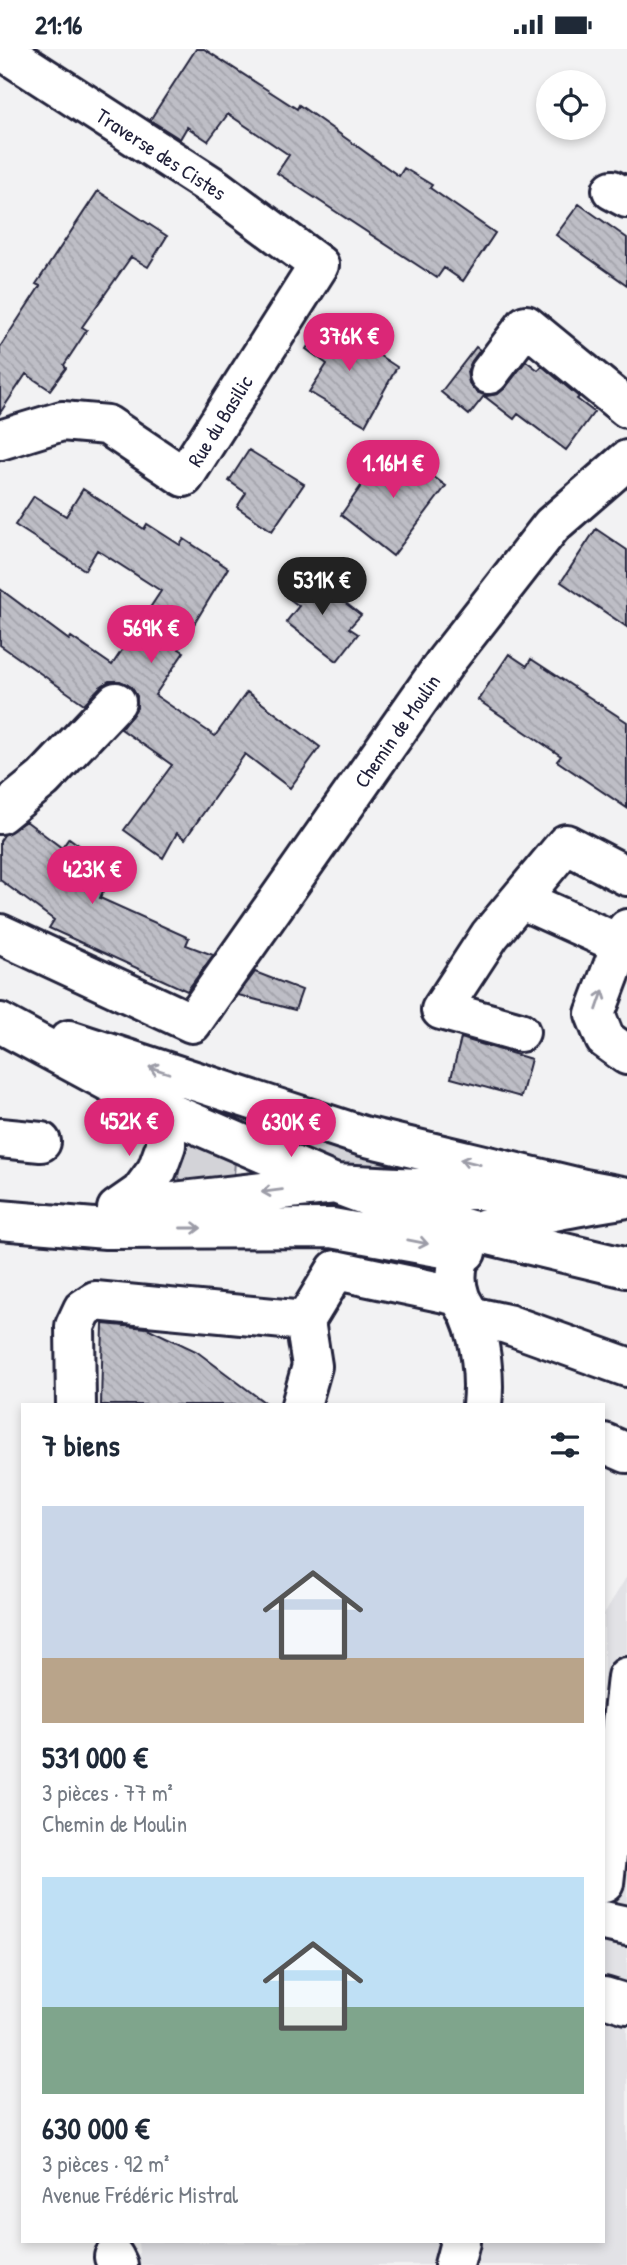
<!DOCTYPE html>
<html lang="fr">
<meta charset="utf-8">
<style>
:root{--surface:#fff;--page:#f2f2f3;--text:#1f2937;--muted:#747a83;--accent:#db2777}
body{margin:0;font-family:"Patrick Hand",sans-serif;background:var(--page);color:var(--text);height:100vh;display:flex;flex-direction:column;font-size:26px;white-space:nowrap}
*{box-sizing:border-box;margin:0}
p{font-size:23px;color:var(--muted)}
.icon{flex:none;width:38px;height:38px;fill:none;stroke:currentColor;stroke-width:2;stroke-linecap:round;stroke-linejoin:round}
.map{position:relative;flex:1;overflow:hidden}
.side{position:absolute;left:21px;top:1354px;width:584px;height:840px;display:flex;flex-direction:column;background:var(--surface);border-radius:0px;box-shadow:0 4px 10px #0003}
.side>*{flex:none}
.fabs{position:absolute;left:536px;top:21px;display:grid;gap:14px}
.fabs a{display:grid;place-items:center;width:70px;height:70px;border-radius:50%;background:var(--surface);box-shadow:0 4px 10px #0003;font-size:35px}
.price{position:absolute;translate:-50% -60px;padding:0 16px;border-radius:24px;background:var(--accent);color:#fff;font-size:23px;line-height:46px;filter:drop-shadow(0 2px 4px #0008)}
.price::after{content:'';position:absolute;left:50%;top:42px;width:21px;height:16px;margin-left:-10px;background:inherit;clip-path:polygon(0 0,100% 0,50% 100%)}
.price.selected{background:#222;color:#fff}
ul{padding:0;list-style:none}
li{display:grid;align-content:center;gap:14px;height:371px;padding:0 21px}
li span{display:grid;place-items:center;height:217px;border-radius:0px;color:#555}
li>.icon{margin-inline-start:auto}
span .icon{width:126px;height:126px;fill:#fffc;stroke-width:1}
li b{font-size:30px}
h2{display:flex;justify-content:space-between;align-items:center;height:84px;padding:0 21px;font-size:30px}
.status{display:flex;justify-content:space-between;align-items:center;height:49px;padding:0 35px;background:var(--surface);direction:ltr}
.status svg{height:19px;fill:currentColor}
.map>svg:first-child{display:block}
</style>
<div class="status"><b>21:16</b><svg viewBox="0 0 49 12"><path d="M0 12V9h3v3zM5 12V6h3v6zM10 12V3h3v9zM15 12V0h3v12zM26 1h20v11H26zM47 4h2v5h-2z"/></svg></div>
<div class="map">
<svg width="627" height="2216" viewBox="0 0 627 2216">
<defs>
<pattern id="building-back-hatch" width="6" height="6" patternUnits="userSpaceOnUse" patternTransform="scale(1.75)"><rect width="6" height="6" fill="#bebec6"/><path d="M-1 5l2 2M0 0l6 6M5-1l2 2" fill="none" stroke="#a3a3ab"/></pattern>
</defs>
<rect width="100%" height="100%" fill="#f2f2f3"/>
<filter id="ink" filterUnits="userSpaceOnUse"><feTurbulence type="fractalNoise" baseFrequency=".0143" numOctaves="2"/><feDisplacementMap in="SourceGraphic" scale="14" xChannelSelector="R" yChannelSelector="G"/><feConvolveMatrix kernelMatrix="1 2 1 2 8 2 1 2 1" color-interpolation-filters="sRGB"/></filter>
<g filter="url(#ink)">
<path fill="#e2e2e6" d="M627,1527v689h-487l-2,-23h466v-628z"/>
<path fill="#d3d3d8" stroke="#7a7a8a" stroke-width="2" d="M197,1057l112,35 94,25v2l-63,-1z
M189,1093h4l42,18 -1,16 -52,5 -4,-4 6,-31z"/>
<path fill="url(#building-back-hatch)" stroke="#22223b" stroke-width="2" d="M196,0h8l93,60 2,-4 100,71 5,-8 28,17 -2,3 65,45 -32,48 -19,-13 -7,10 -160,-105 12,-18 -61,-41 -20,27 -21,-14 -7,12 -30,-19z
M98,142l69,45 -19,31 -17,-10 -49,70 5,3 -23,35 2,3 -16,22 -24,-16 -26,39v-66l40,-61 -4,-2z
M579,155l48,34v47l-71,-50z
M325,271l72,47 -32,58 -56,-33 18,-28 -21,-15z
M476,298l4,3 -8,11 -5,11 2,11 7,9 11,4 11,-2 8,-7 20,-26 12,9 4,-4 37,31 -2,2 17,13 -28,38 -48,-36 -4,5 -30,-23 -15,19 -28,-23z
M390,395l56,42 -53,70 -52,-41z
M249,401l55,34 -32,47 -35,-24 9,-14 -17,-12z
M83,440l61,40 3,-5 33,21 4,-6 44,29 -49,81 5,3 -29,43 60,41 32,-44 73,55 -30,41 -45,-34 -60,85 -8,-6 -14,25 -39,-28 48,-65 -51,-36 16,-21v-12l-6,-9 -11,-6h-11l-9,6 -16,17 -84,-59v-56l69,51 2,-3 41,28 49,-74 -64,-41 -12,20 -70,-45 19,-29 32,20z
M596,480l31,21v77l-66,-45z
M305,523l56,43 -12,13 9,6 -21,27 -51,-39 13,-16 -12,-9z
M509,605l18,12 4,-7 96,63v86l-70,-47 4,-5 -83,-56z
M26,772l36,27 7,-10 44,32 -13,28 89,40 -3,7 27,10 -26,36 -138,-63 5,-8 -54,-40v-39l4,-6z
M255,923l47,18 -7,20 -57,-15z
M461,989l70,21 -10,38 -70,-19z
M103,1275l44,4 49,23 72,54h-167z"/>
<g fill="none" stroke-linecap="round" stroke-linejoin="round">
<defs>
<path id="minor" d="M0,0l215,139 104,77 -135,212 -77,-52 -45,-4 -62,19
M612,141l15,8
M489,325l37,-49 101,83
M0,765l43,-35 73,-77
M520,850l100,45
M627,880l-32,85 10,25 22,16
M0,885l192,89 254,-362 106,-136 75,-65
M520,983l-79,-22 49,-75 76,-91 61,32
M0,1089l41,4
M470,1267l37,8 120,43
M76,1356l-1,-79 8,-17 12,-8 210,20
M301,1356l11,-39 -7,-45 31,-51 123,26
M482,1356c3,-28 -1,-63 -12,-89 -3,-7 -8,-13 -10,-19 -8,-22 -2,-49 16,-64 6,-5 17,-7 25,-9 41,-12 83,-19 126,-26
M604,1394l23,10
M604,1834l23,-206
M604,1872l23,5
M604,1948l23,7
M114,2208l4,8
M454,2216l6,-23"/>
<path id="major" d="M0,974l152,82 183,79 72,27 70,21 150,36
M69,991l294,96 221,53 43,8
M129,1158l206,-23 125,6h63
M117,1160l23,-16 17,-23 9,-25v-20l-14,-20
M0,1171l106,9 226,-1 134,24"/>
</defs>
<use href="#minor" stroke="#22223b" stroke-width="44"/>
<use href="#major" stroke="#22223b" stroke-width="44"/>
<use href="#minor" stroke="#fff" stroke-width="38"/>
<use href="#major" stroke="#fff" stroke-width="38"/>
</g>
<defs><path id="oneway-shaft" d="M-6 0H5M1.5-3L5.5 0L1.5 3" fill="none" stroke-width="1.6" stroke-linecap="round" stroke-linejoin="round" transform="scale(1.75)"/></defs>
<g stroke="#9c9ca7">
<use href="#oneway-shaft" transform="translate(600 951) rotate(-71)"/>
<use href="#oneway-shaft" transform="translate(159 1021) rotate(-162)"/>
<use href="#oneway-shaft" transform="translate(470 1113) rotate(-166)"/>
<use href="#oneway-shaft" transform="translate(272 1142) rotate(173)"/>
<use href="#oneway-shaft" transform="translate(191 1179)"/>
<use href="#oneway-shaft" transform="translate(418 1193) rotate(11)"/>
</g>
</g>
<g text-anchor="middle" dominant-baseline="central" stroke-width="7" stroke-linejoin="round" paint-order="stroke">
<g font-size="21" fill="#22223b" stroke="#fff">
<text transform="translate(161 105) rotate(33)">Traverse des Cistes</text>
<text transform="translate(220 372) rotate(-58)">Rue du Basilic</text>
<text transform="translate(397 682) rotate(-55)">Chemin de Moulin</text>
</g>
</g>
</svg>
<div class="fabs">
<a><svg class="icon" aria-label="locate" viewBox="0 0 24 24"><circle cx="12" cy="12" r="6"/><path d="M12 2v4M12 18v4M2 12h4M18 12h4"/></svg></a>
</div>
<b class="price" style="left:349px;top:324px">376K €</b>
<b class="price" style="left:393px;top:451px">1.16M €</b>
<b class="price selected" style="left:322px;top:568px">531K €</b>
<b class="price" style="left:151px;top:616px">569K €</b>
<b class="price" style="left:92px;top:857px">423K €</b>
<b class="price" style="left:129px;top:1109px">452K €</b>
<b class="price" style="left:291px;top:1110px">630K €</b>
<section class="side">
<h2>7 biens<svg class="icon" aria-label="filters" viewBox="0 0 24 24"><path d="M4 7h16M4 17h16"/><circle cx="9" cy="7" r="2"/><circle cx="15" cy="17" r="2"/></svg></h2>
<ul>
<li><span style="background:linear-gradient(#c9d6e8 70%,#b9a48a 0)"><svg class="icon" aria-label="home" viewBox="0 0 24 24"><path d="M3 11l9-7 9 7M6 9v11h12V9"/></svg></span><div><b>531 000 €</b><p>3 pièces · 77 m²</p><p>Chemin de Moulin</p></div></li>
<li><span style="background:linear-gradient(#bfe0f5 60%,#7fa58c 0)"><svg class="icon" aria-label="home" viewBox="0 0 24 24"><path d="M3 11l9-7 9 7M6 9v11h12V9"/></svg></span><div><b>630 000 €</b><p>3 pièces · 92 m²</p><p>Avenue Frédéric Mistral</p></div></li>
</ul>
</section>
</div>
